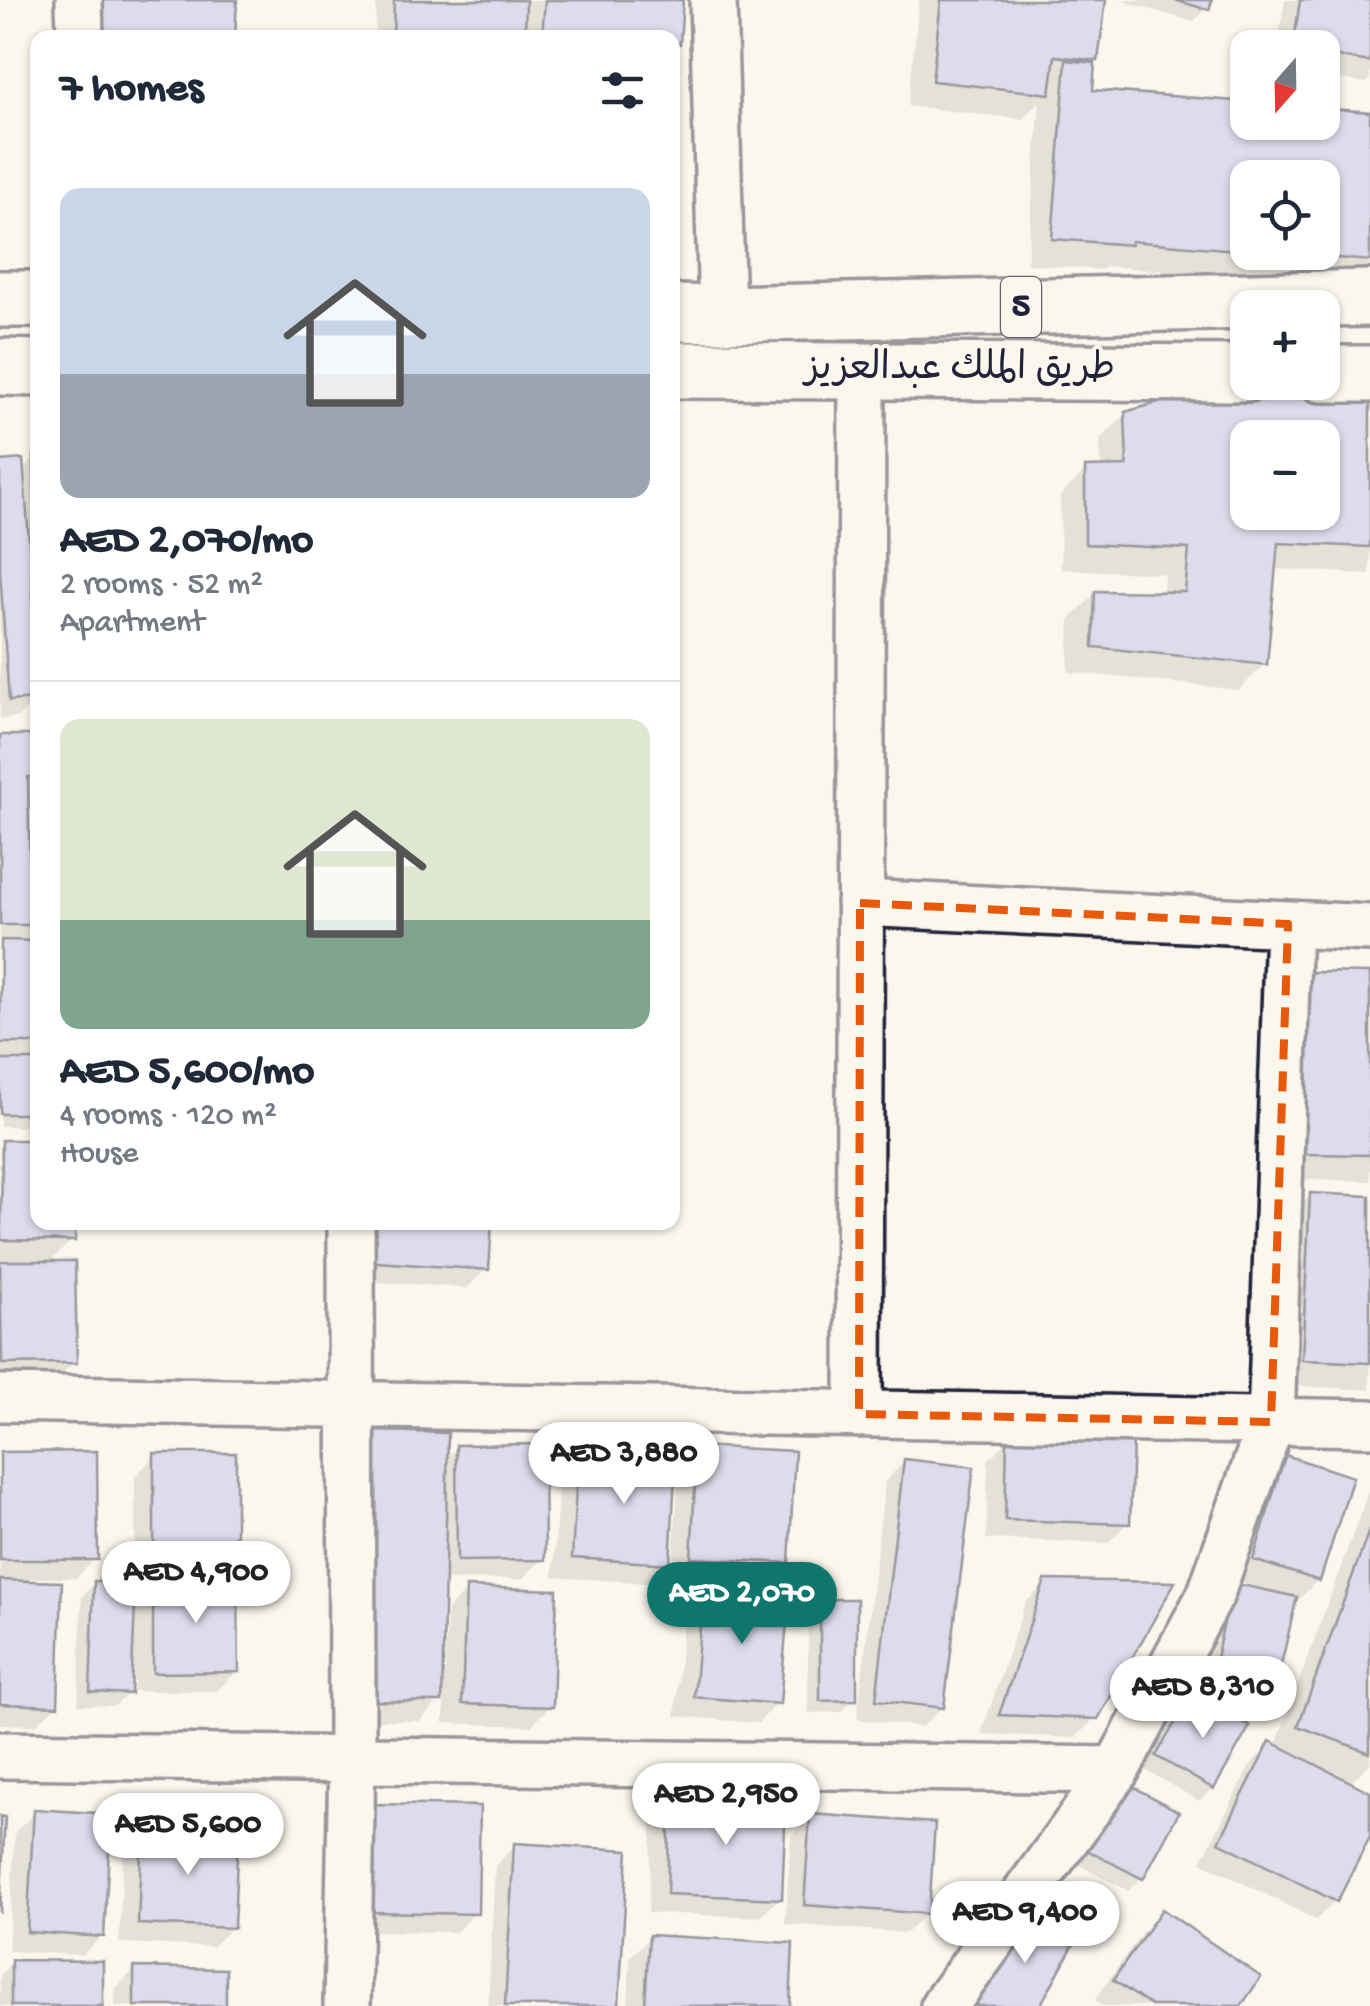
<!DOCTYPE html>
<meta charset="utf-8">
<style>
:root{--surface:#fff;--page:#f6f6f7;--text:#1f2937;--muted:#747a83;--line:#e0e1e3;--accent:#0f766e}
body{margin:0;font-family:"Gochi Hand","Playpen Sans Arabic",sans-serif;background:var(--page);color:var(--text);height:100vh;display:flex;flex-direction:column;font-size:38px;white-space:nowrap}
*{box-sizing:border-box;margin:0}
p{font-size:32px;color:var(--muted)}
.icon{flex:none;width:55px;height:55px;fill:none;stroke:currentColor;stroke-width:2;stroke-linecap:round;stroke-linejoin:round}
.map{position:relative;flex:1;overflow:hidden}
.details{position:absolute;left:30px;top:30px;width:650px;height:1200px;display:flex;flex-direction:column;background:var(--surface);border-radius:20px;box-shadow:0 2px 8px #0004}
.details>*{flex:none}
.needle{width:65px;rotate:200deg}
.controls{position:absolute;left:1230px;top:30px;display:grid;gap:20px}
.controls a{display:grid;place-items:center;width:110px;height:110px;border-radius:20px;background:var(--surface);box-shadow:0 2px 8px #0004;font-size:50px}
.price{position:absolute;translate:-50% -85px;padding:0 22px;border-radius:35px;background:#fff;color:#222;font-size:32px;line-height:65px;filter:drop-shadow(0 2px 5px #0008)}
.price::after{content:'';position:absolute;left:50%;top:60px;width:30px;height:22px;margin-left:-15px;background:inherit;clip-path:polygon(0 0,100% 0,50% 100%)}
.price.selected{background:var(--accent);color:#fff}
ul{padding:0;list-style:none}
li{display:grid;align-content:center;gap:20px;height:530px;padding:0 30px}
li+li{border-top:2px solid var(--line)}
li span{display:grid;place-items:center;height:310px;border-radius:20px;color:#555}
li>.icon{margin-inline-start:auto}
span .icon{width:180px;height:180px;fill:#fffc;stroke-width:1}
li b{font-size:42px}
h2{display:flex;justify-content:space-between;align-items:center;height:120px;padding:0 30px;font-size:42px}
.map>svg:first-child{display:block}
</style>
<div class="map">
<svg width="1370" height="2006" viewBox="0 0 1370 2006">
<rect width="100%" height="100%" fill="#fbf7ec"/>
<filter id="ink" filterUnits="userSpaceOnUse"><feTurbulence type="fractalNoise" baseFrequency=".01" numOctaves="2"/><feDisplacementMap in="SourceGraphic" scale="20" xChannelSelector="R" yChannelSelector="G"/><feConvolveMatrix kernelMatrix="1 2 1 2 8 2 1 2 1" color-interpolation-filters="sRGB"/></filter>
<g filter="url(#ink)">
<path fill="#0003" fill-rule="evenodd" d="M376,0h305l-3,43 -6,6v-11h-297z
M919,0h184l-13,92 158,30h74l48,-8v166l-7,7 -257,-21 -4,4 -75,-6 13,-163 -18,18 -114,-13zM1248,178h74v74h-74z
M1119,0h90l-3,9 -13,13z
M1285,0h85v79l-4,4 -44,-7v-28h-45z
M1370,402v172l-97,-5 -8,95 -26,26 -171,-18 2,-53 26,-26 66,1 3,-20 -104,-5 -1,-73 26,-26 15,-1 -1,-29 26,-26zM1248,438h74v74h-74z
M35,458h3v187h-4l3,53 -19,19 -18,2v-255l21,8z
M0,737h38v65h-12l2,80h10v245l-38,-1z
M1311,974l59,2v205l-90,-2 5,-179z
M3,1142l35,80 34,18 -24,24 26,98 -20,20 -54,1v-118l5,-6h-5v-113z
M1311,1195l59,3v192l-93,-5 8,-164z
M348,1222l139,46 -20,20 -122,-8z
M375,1433l70,26 12,-11 85,111 -20,20 -80,1 -2,96h5l2,-66 20,-20 83,116 -19,20 -87,-3v-27l-24,25 -70,-2 5,-266z
M1008,1440l119,83 -19,20 -122,-4 2,-79z
M698,1449l88,113 -20,20 -94,-5 7,-109z
M0,1454l96,104 -20,20h-47l27,127 -20,20 -36,-1z
M579,1454l89,109 -20,20 -95,-6 6,-103z
M155,1456l79,96 -20,20 -79,1v-97z
M1286,1458l32,122 -20,20 -4,-1 -19,82 -13,13 -60,-14 19,-82 33,-8 1,-4 -20,-6 31,-102z
M905,1461l37,246 -20,20 -65,-8 28,-238z
M1370,1487v276l-21,21 21,11v37l-35,68 -19,20 -115,-58 50,-98 19,-20 5,3z
M154,1581l83,90 -20,20h-83v-29h-4l-1,31 -14,13 -37,-1 4,-109 13,-13 37,19z
M1046,1583l50,134 -21,21 -94,-4 44,-131z
M704,1593l73,110 -19,20 -83,-7 9,-103z
M821,1602l33,97 -13,13 -33,1v-98z
M1192,1696l20,92 -13,13 -54,-31 34,-61z
M1106,1796l35,82 -13,13 -57,-30z
M671,1800l109,98 -20,19 -112,-4 4,-93z
M375,1806l100,107 -19,19 -103,-1 2,-105z
M35,1812l67,124 -20,19 -74,-4 7,-119z
M811,1816l115,97 -20,20 -121,-9 6,-88z
M143,1831l89,96 -20,20 -93,-4 4,-92z
M514,1846l103,160h-129l7,-140z
M1162,1912l76,94h-135l-8,-6 47,-68z
M650,1937l138,69h-160l2,-49z
M12,1962l88,44h-100v-31z
M135,1969l88,37h-108v-17z"/>
<path fill="#b5baeb" stroke="#22223b" stroke-width="2.5" fill-rule="evenodd" d="M91,0h146l-2,38h-146z
M394,0h132l-1,38h-132z
M545,0h138l-3,44h-8v-6h-90l-40,-3z
M941,0h165l-8,61 -43,-5 -5,38 -118,-13z
M1174,0h38l-3,10z
M1300,0h70v62l-48,-8v-6h-29z
M1066,60l29,3 -2,27 155,12v20h74v-14l48,4v149l-101,-9h53v-74h-74v73l-117,-10v4l-79,-6z
M1179,389l191,11v147l-92,-4 -11,122 -174,-18 2,-56 90,1 4,-43 -104,-5v-77l42,-1 -2,-54 28,-8zM1248,438h74v74h-74z
M34,455h4v165h-1z
M23,459l15,204v36l-29,2 -9,-129v-111z
M0,735h38v42h-10l2,102h8v46h-38z
M1,940l37,1v102h-38z
M1310,972l60,1v182l-65,-1z
M0,1060h38v54h-38z
M2,1140h36v82h37v19l-74,-1z
M1310,1193l60,3v167l-68,-3z
M366,1222h126l-3,48 -125,-9z
M0,1261h75l2,102 -75,1z
M374,1431l74,2 -6,269 -74,-1z
M1007,1438l126,3 -3,83 -125,-4z
M544,1444l1,116 -88,1 -1,-116z
M697,1446l98,5 -6,112 -98,-5z
M97,1451l1,109h-98v-108z
M578,1451l98,6 -6,107 -98,-6z
M154,1453h82v100l-82,1z
M1285,1455l68,22 -33,104 -67,-21z
M904,1459l70,8 -30,241 -68,-8z
M1370,1528v225l-72,-27z
M238,1578l1,94 -86,1v-94z
M0,1580l62,2 -4,124 -58,-2z
M1045,1580l130,2 -77,137 -99,-4z
M94,1581l42,2 -5,111 -41,-2z
M1233,1583l64,14 -20,85 -63,-15z
M466,1587l91,3 -4,117 -91,-3z
M703,1591l86,7 -9,106 -86,-7z
M820,1599h37v101l-37,1z
M1192,1693l58,33 -36,63 -58,-33z
M1270,1741l100,51v45l-33,65 -118,-60z
M1119,1779l60,33 -36,67 -60,-31z
M670,1798l116,4 -4,97 -115,-5z
M374,1804l106,2 -2,108 -106,-2z
M34,1809l77,5 -7,123 -77,-5z
M810,1814l125,9 -6,91 -125,-9z
M0,1816l5,1 -5,96z
M142,1829l96,4 -4,95 -96,-4z
M514,1843l114,7 -9,156h-114z
M1162,1909l99,68 -20,29h-90l-38,-26z
M1022,1913l53,29 -35,64h-70z
M649,1935l144,8 -3,63h-145z
M11,1960l92,1v45h-92z
M134,1967l92,2v37h-92z"/>
<g fill="none" stroke-linecap="round" stroke-linejoin="round">
<defs>
<path id="street" d="M79,0l1,38
M713,0l9,314
M860,903l510,25
M0,1398l1370,25
M859,1414l3,-1045
M0,1755l1116,15
M347,2006l5,-248 -1,-536
M944,2006l172,-236 94,-174 61,-174 17,-498"/>
<path id="highway" d="M0,299h38
M672,313l50,1 648,-16
M0,367l38,1
M672,370l576,3
M1322,374h48"/>
</defs>
<use href="#street" stroke="#22223b" stroke-width="52"/>
<use href="#highway" stroke="#22223b" stroke-width="62"/>
<use href="#street" stroke="#fbf7ec" stroke-width="45"/>
<use href="#highway" stroke="#fbf7ec" stroke-width="55"/>
</g>
</g>
<path d="M0 0H1370V2006H0ZM860,903l428,21 -17,498 -412,-8z" fill="#fbf7ec" fill-opacity=".55" fill-rule="evenodd"/>
<path fill="none" stroke="#e8590c" stroke-width="8" stroke-dasharray="20 12" stroke-linejoin="round" d="M860,903l428,21 -17,498 -412,-8z"/>
<g text-anchor="middle" dominant-baseline="central" stroke-width="8" stroke-linejoin="round" paint-order="stroke">
<rect fill="#fbf7ec" stroke="#636270" stroke-width="2.5" x="1001" y="277" width="40" height="60" rx="8"/>
<g font-size="35" font-weight="bold" fill="#22223b">
<text x="1021" y="307">5</text>
</g>
<g font-size="38" fill="#22223b" stroke="#fbf7ec">
<text x="960" y="371">طريق الملك عبدالعزيز</text>
</g>
</g>
</svg>
<div class="controls">
<a><svg class="needle" viewBox="-14 -14 28 28"><path d="M0-13l5 13h-10z" fill="#e53935"/><path d="M0 13l5-13h-10z" fill="#747a83"/></svg></a>
<a><svg class="icon" aria-label="locate" viewBox="0 0 24 24"><circle cx="12" cy="12" r="6"/><path d="M12 2v4M12 18v4M2 12h4M18 12h4"/></svg></a>
<a>+</a>
<a>−</a>
</div>
<b class="price" style="left:624px;top:1507px">AED 3,880</b>
<b class="price" style="left:196px;top:1626px">AED 4,900</b>
<b class="price selected" style="left:742px;top:1647px">AED 2,070</b>
<b class="price" style="left:1203px;top:1741px">AED 8,310</b>
<b class="price" style="left:726px;top:1848px">AED 2,950</b>
<b class="price" style="left:188px;top:1878px">AED 5,600</b>
<b class="price" style="left:1025px;top:1966px">AED 9,400</b>
<section class="details">
<h2>7 homes<svg class="icon" aria-label="filters" viewBox="0 0 24 24"><path d="M4 7h16M4 17h16"/><circle cx="9" cy="7" r="2"/><circle cx="15" cy="17" r="2"/></svg></h2>
<ul>
<li><span style="background:linear-gradient(#c9d6e8 60%,#9aa5b1 0)"><svg class="icon" aria-label="home" viewBox="0 0 24 24"><path d="M3 11l9-7 9 7M6 9v11h12V9"/></svg></span><div><b>AED 2,070/mo</b><p>2 rooms · 52 m²</p><p>Apartment</p></div></li>
<li><span style="background:linear-gradient(#dfe7d0 65%,#7fa58c 0)"><svg class="icon" aria-label="home" viewBox="0 0 24 24"><path d="M3 11l9-7 9 7M6 9v11h12V9"/></svg></span><div><b>AED 5,600/mo</b><p>4 rooms · 120 m²</p><p>House</p></div></li>
</ul>
</section>
</div>
